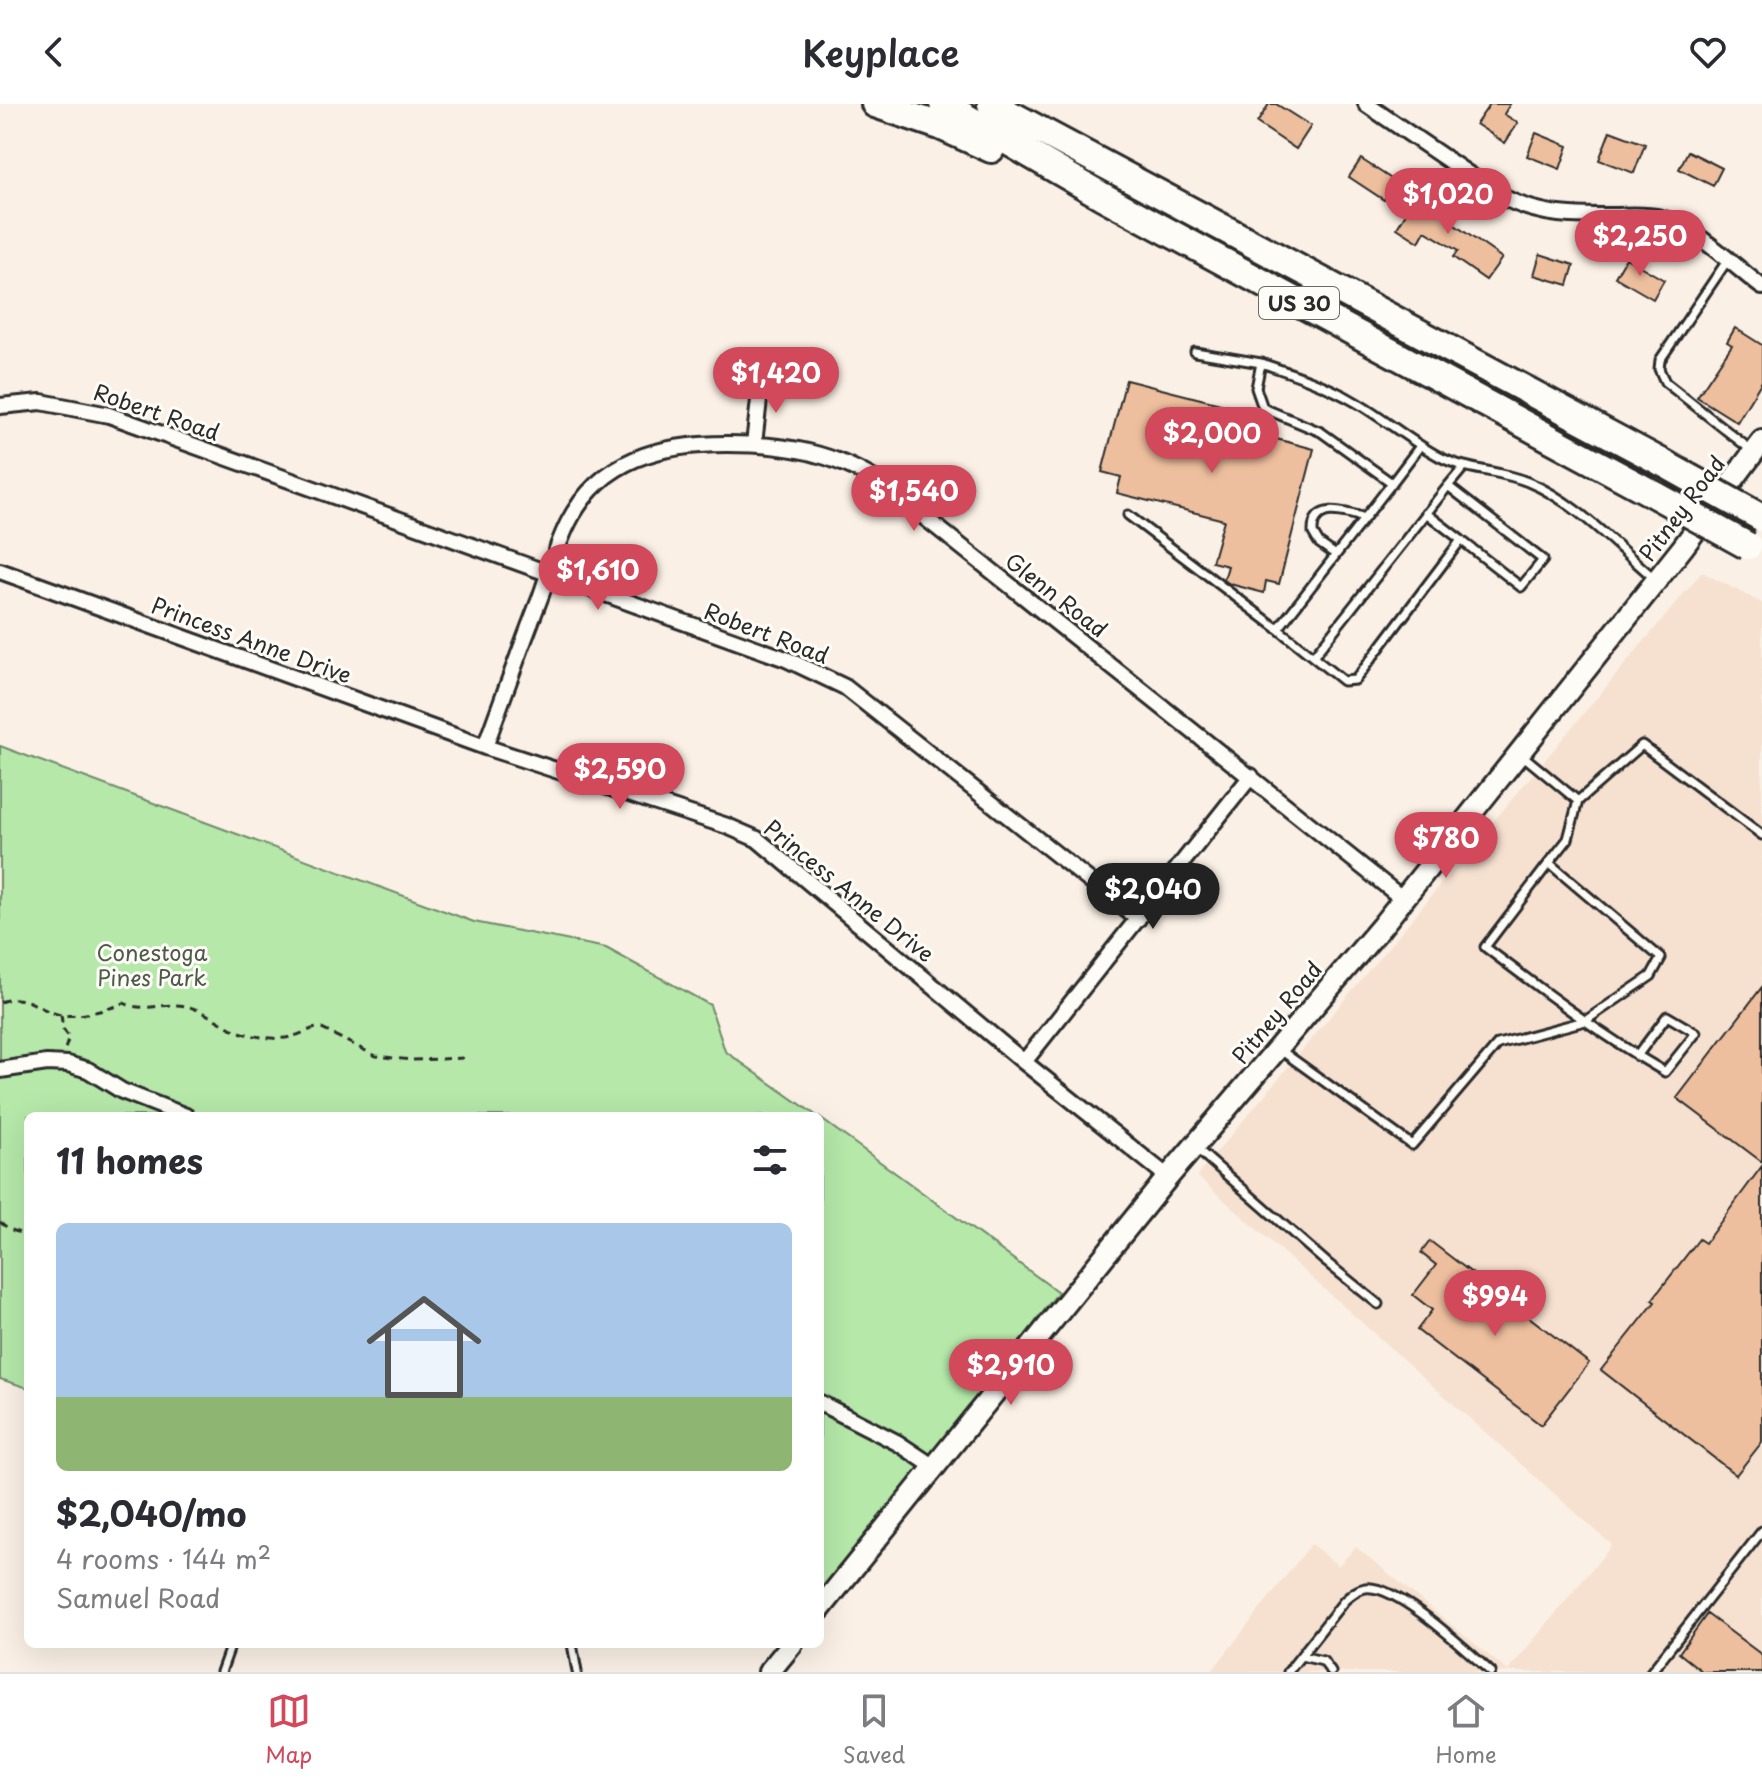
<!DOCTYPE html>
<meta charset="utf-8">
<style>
:root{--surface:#fff;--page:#f7f7f7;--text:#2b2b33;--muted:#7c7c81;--line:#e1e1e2;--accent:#d1495b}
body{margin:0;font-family:"Playpen Sans",sans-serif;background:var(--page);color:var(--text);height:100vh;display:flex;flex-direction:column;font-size:30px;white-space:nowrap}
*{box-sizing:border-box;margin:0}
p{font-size:26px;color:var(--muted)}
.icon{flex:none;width:44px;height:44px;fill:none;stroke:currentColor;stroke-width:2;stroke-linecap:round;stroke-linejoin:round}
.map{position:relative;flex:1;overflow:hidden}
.panel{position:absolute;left:24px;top:1008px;width:800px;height:536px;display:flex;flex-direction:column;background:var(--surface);border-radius:12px;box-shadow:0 8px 32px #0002}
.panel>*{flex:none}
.price{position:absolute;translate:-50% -68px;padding:0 18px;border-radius:28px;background:var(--accent);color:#fff;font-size:26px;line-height:52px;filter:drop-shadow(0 2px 4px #0008)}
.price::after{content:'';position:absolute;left:50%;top:48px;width:24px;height:18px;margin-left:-12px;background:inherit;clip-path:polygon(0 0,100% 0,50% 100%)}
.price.selected{background:#222;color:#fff}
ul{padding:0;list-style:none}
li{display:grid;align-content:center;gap:16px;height:424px;padding:0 32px}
li span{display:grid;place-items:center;height:248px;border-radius:12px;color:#555}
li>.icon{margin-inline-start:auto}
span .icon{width:144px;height:144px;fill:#fffc;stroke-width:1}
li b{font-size:34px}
h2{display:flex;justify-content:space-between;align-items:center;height:96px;padding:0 32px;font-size:34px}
header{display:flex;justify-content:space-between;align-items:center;height:104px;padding:0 32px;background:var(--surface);font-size:36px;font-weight:600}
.menu{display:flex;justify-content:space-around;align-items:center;height:112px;border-top:2px solid var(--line);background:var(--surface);font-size:22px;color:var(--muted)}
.menu a{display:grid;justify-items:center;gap:4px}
.menu .selected{color:var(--accent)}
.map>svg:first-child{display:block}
</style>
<header><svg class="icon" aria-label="back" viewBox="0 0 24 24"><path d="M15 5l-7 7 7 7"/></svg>Keyplace<svg class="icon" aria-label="heart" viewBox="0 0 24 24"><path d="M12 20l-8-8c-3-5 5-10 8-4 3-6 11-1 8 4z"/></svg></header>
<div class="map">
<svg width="1762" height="1568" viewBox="0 0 1762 1568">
<rect width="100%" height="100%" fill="#faf0e5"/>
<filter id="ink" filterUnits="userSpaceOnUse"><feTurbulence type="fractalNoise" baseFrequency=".0125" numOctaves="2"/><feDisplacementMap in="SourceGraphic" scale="16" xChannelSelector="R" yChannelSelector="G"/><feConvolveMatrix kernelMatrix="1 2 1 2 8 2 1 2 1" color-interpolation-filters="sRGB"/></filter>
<g filter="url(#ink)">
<path fill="#f6e1d0" d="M1702,468l60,31v1069h-551l100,-128 27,22 18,-19 152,124 104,-126 -415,-369z"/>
<path fill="#b5e8a9" stroke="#708a6a" stroke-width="2" d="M0,642l474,176 132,26 104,57 15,46 92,65h-789v272l-28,-9z
M820,1014l238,174 -238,317z"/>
<path fill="#eebf9e" stroke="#2b2b2b" stroke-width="2" d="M1269,0h7l35,22 -15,23 -39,-26z
M1490,0h20l-6,10 14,9 -13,20 -29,-19z
M1610,27l35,13 -11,29 -35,-13z
M1536,29l32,13 -8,23 -33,-13z
M1688,47l34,17 -9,18 -34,-17z
M1361,55l35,23 -12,18 -35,-23z
M1417,91l38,23 -3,5 50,35 -16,22 -33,-23 5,-6 -33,-20 -6,11 -22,-14z
M1540,150l34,11 -6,20 -34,-10z
M1626,154l38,22 -11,19 -38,-22z
M1735,224l27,17v36l-25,41 -40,-25 35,-52 -5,-3z
M1126,276l118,30 -5,19 75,20 -35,135 -13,-3 -2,12 -34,-9 -6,-4 4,-14 -16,-4 12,-42 -107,-27 4,-16 -19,-5z
M1762,883v175l-85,-64z
M1762,1062v276l-26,33 -135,-105 54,-68 -3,-2 47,-61 6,4z
M1430,1137l159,122 -48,62 -124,-95 15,-20 -19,-15 23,-30 -15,-12z
M1707,1510l55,41v17h-59l-24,-19z"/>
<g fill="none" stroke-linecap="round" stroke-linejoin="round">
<defs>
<path id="service" d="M1727,157l-67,99 -1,9 6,13 86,68
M1195,248l66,11
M1392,379l28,-37
M1448,382l16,-19
M1426,409l35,27
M1128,411l150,114
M1336,451l-17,-12 -6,-10c-1,-32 33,-21 52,-15
M1313,553l135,-171 95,74 -22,27 -60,-47 -102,135 -4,5 -12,1 -65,-52 114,-146 -71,-51 -58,-24 -7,-20 5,-25c33,11 66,22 96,40 29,17 53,38 83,54 27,14 59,13 88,25 47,19 88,64 127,97
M1521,650l57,47
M1549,759l-64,84c58,44 116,88 180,125l31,-39 -29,-17 -30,40
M1279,945l133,96 86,-101 87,-23 66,-45 10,-18 -112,-95 19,-24 10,-38 64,-56 120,90
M1196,1044l130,114 52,42
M572,1540l5,28
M1301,1552l22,5 8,11
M221,1568l10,-28
M1288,1568l56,-71c7,-6 12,-11 21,-13 31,-5 102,63 126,84
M1651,1568l111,-141"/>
<path id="minor" d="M1366,0l133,91c38,21 71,21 113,21 16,0 33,-2 49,2 34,9 73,48 101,69
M0,302l41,-4 68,13 677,244 59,28 293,232
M754,340l7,-62
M0,467l485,176 242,79 30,13 267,223 144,115
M485,643c18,-50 36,-100 55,-149 9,-25 16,-51 28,-75 33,-65 93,-79 159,-79 59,0 107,8 157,41l519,414
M1024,958l227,-286
M0,966l47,-7 21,1 20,6 34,21 64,25
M820,1299l78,40 36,24"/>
<path id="secondary" d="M820,1505l348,-432 213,-250 302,-380 79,-106
M769,1568l23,-28"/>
<path id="motorway" d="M875,0l65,22 51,23
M943,0l159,92 555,300
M991,0l672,359"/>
</defs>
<use href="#service" stroke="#2b2b2b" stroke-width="13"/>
<use href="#minor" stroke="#2b2b2b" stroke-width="20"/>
<use href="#secondary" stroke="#2b2b2b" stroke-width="26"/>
<use href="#motorway" stroke="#2b2b2b" stroke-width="32"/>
<path stroke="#2b2b2b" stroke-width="3" stroke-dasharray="8 6" stroke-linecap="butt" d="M0,898c28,-10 36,8 61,13 15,3 50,-6 63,-12 19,10 40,-1 61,3 17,3 34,17 50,24 13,6 43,11 55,7 11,-2 19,-9 30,-9l56,28 35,4 55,-2
M61,911l2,14 6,8 -4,12
M0,1118l9,7 19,7"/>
<use href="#service" stroke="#fdfcf7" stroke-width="7"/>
<use href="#minor" stroke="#fdfcf7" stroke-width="14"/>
<use href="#secondary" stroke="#fdfcf7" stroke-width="20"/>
<use href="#motorway" stroke="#fdfcf7" stroke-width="26"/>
<defs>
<path id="motorway-bridge" d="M1663,359l99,55
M1657,392l91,50"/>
</defs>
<use href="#motorway-bridge" stroke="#2b2b2b" stroke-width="32" stroke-linecap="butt"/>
<use href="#motorway-bridge" stroke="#fdfcf7" stroke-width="26"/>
</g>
</g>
<g text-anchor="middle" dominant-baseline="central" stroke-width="6" stroke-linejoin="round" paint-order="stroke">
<rect fill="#fdfcf7" stroke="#6a6a68" stroke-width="2" x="1259" y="183" width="80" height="32" rx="6"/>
<g font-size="20" font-weight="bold" fill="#2b2b2b">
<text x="1299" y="199">US 30</text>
</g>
<g font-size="22" fill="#2b2b2b" stroke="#fdfcf7">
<text transform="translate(157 307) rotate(19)">Robert Road</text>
<text transform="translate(1681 404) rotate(-53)">Pitney Road</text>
<text transform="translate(1057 490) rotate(38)">Glenn Road</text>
<text transform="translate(767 528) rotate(21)">Robert Road</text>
<text transform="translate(252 535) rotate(20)">Princess Anne Drive</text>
<text transform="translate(850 786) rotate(39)">Princess Anne Drive</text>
<text transform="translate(1276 908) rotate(-50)">Pitney Road</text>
</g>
<g font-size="22" fill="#4e5a4a" stroke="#fdfcf7">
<text x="152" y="847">Conestoga<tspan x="152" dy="25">Pines Park</tspan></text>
</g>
</g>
</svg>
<b class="price" style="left:1448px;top:132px">$1,020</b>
<b class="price" style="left:1640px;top:174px">$2,250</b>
<b class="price" style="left:776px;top:311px">$1,420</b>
<b class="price" style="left:1212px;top:371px">$2,000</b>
<b class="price" style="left:914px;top:429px">$1,540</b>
<b class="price" style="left:598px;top:508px">$1,610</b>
<b class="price" style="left:620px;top:707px">$2,590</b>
<b class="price" style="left:1446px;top:776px">$780</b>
<b class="price selected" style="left:1153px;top:827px">$2,040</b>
<b class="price" style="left:1495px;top:1234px">$994</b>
<b class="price" style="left:1011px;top:1303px">$2,910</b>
<section class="panel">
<h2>11 homes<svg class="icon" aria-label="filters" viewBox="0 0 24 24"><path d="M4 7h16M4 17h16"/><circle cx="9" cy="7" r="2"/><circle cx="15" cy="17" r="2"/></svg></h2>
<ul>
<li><span style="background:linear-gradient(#a9c7e8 70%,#8fb573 0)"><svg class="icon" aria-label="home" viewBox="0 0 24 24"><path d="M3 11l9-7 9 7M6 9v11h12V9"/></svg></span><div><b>$2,040/mo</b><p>4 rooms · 144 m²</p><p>Samuel Road</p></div></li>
</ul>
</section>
</div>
<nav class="menu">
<a class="selected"><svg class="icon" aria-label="map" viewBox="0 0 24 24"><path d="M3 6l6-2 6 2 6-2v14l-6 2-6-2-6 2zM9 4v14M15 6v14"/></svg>Map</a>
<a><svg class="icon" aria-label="saved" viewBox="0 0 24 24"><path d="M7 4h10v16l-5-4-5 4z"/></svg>Saved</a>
<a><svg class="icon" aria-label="home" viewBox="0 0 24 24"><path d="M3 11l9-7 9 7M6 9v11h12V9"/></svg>Home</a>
</nav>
